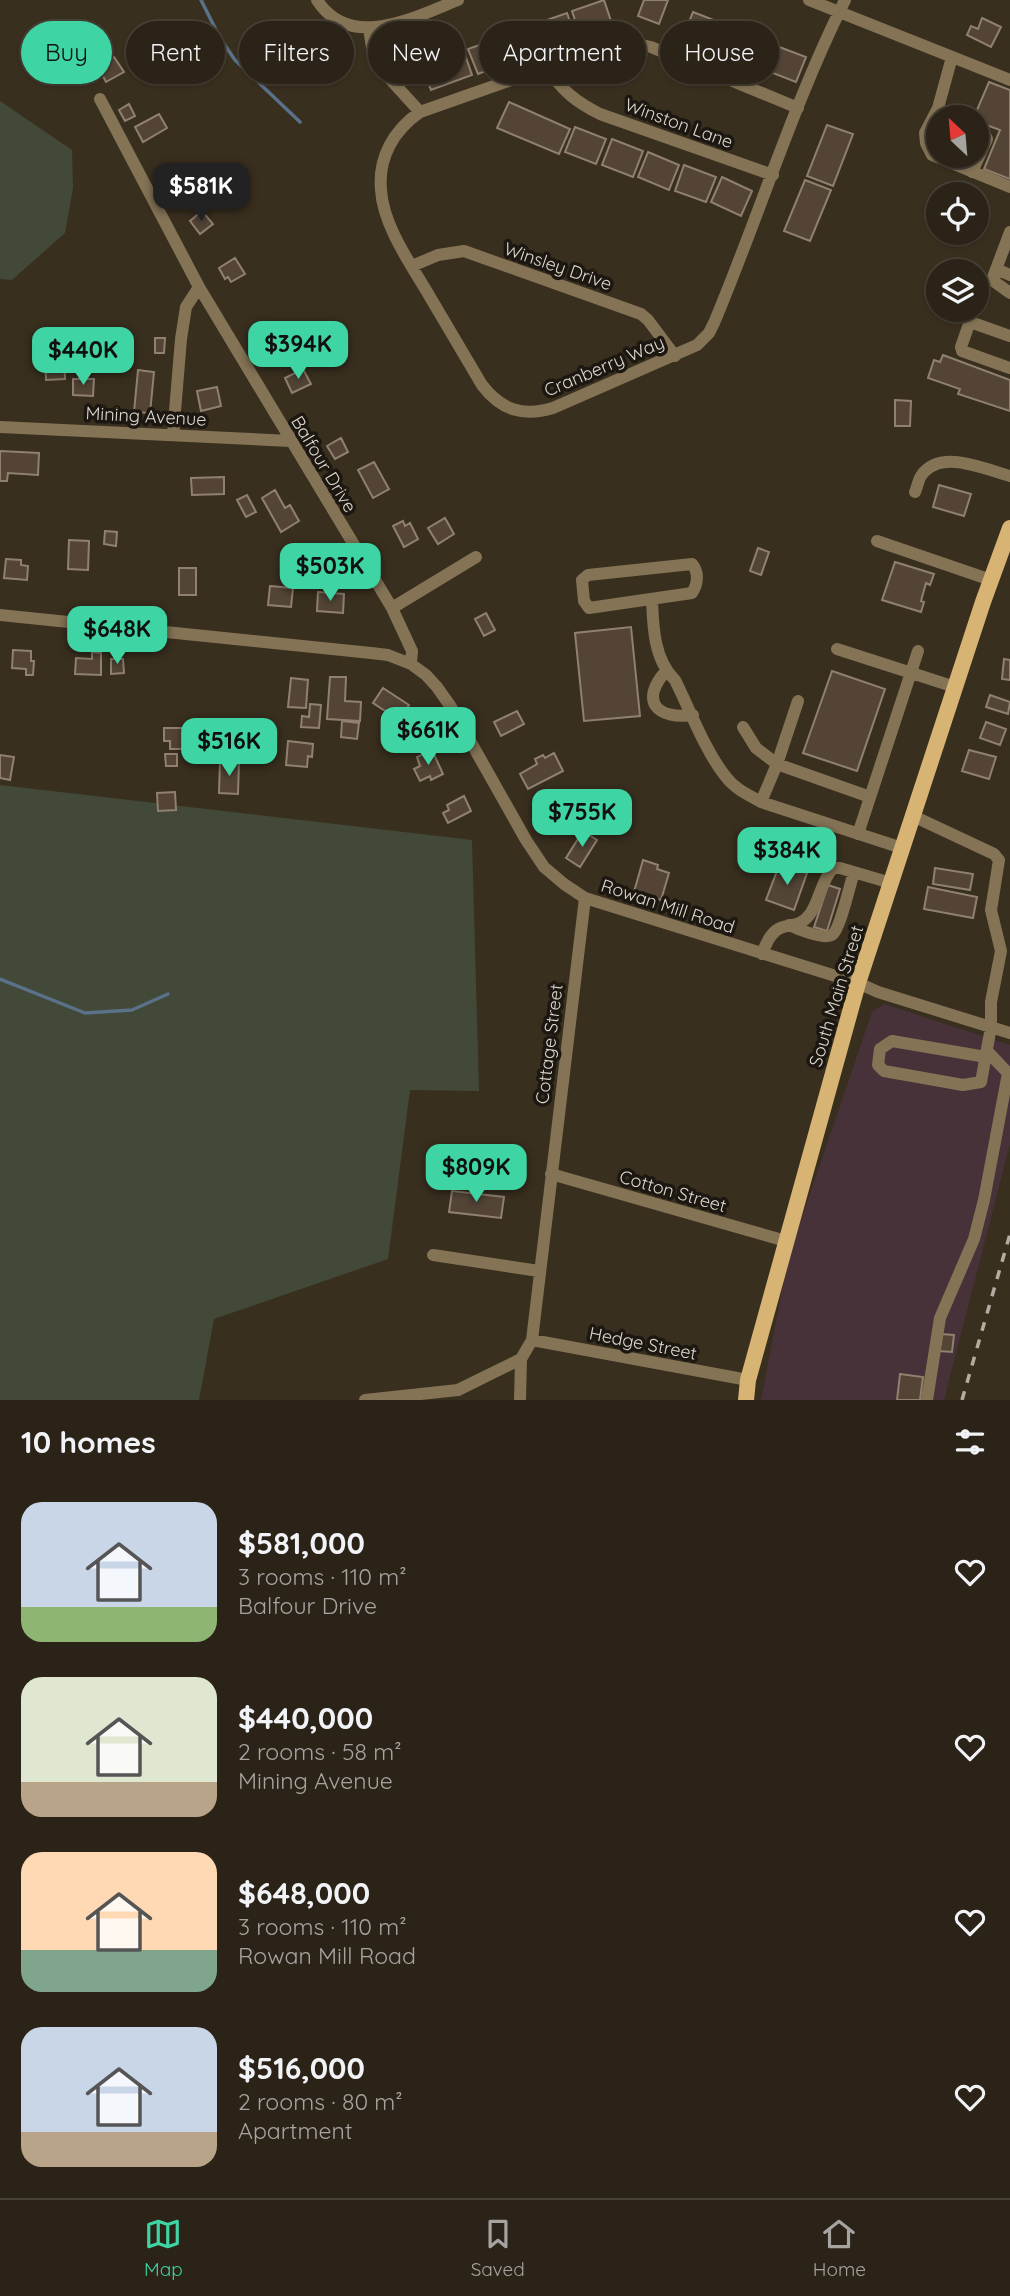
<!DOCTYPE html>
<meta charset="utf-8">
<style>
:root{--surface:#2b2317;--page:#372f24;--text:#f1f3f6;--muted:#a6a4a1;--line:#474036;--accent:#3ed4a3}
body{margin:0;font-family:Quicksand,sans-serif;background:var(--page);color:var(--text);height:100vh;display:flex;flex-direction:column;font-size:26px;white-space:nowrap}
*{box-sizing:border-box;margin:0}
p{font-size:23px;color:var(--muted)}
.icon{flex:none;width:38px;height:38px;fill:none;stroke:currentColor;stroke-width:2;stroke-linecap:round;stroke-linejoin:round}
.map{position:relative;height:1400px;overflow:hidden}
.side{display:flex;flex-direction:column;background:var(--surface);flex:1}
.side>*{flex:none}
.banner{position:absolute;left:21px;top:21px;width:970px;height:63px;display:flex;gap:14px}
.needle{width:46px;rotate:334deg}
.controls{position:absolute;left:926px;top:105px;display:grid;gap:14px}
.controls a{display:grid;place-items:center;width:63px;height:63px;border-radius:50%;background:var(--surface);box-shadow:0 2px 5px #0004,0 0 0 2px var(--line);font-size:35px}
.price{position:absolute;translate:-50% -60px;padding:0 16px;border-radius:14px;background:var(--accent);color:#111;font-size:23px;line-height:46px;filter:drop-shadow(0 2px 4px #0008)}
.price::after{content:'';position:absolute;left:50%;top:42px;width:21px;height:16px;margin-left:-10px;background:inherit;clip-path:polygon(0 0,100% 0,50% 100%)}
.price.selected{background:#222;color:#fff}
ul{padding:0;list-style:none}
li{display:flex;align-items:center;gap:21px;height:175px;padding:0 21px}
li span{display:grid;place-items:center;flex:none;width:196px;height:140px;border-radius:21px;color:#555}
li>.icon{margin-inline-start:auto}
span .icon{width:84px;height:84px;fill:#fffc;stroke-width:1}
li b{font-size:30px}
h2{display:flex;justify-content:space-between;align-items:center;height:84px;padding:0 21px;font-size:30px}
.chip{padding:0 24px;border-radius:32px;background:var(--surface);box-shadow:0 2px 5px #0004,0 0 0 2px var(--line);font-size:24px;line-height:63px}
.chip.selected{background:var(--accent);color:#111}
.menu{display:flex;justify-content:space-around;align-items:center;height:98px;border-top:2px solid var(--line);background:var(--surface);font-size:19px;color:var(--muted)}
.menu a{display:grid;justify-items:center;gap:4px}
.menu .selected{color:var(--accent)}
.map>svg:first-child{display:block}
</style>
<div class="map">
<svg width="1010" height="1400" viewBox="0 0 1010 1400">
<rect width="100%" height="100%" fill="#392f1f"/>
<path fill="#463238" d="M884,1004l126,41v99l-66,256h-183l27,-142 84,-246z"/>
<path fill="#434938" d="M0,101l72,49 1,38 -8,45 -53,47 -12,-1z
M0,785l472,55 7,251 -69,-1 -22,169 -174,60 -15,81h-199z"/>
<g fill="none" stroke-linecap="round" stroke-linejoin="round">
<path stroke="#5a718a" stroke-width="3.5" d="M201,0l19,38 15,22 65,62
M0,979l85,34 47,-3 36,-16"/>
</g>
<path fill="#534436" stroke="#908070" stroke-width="2" d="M604,0l9,27 -32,11 -9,-27z
M644,0h24l-9,24 -21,-8z
M693,12l31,12 -10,25 -31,-12z
M567,13l9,26 -52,18 -9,-26z
M982,18l19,9 -10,20 -24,-12 4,-9 7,3z
M729,26l41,17 -10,25 -41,-16z
M510,34l9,25 -41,15 -10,-25z
M774,45l32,12 -10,25 -31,-12z
M463,49l9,26 -41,15 -10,-26z
M114,57l10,15 -18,10 -9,-17z
M989,82l21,8v89l-26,-10 16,-39 -24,-9v-4h-2z
M509,102l61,27 -11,25 -62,-26z
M129,104l6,12 -10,5 -6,-11z
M159,114l8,14 -24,14 -8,-15z
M827,125l26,9 -20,52 -26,-10z
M575,127l31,12 -10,25 -31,-12z
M612,139l31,12 -10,26 -31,-12z
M648,152l31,13 -10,25 -31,-13z
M684,165l32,12 -10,25 -31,-11z
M722,177l30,14 -11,25 -30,-14z
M805,180l26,10 -21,51 -26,-10z
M202,211l11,13 -13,10 -10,-13z
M235,258l10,16 -14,8 -3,-5 -3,2 -6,-11z
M155,338h10l-1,15h-9z
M91,340h16v14h-16z
M64,352l1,27 -19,1 -1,-27z
M943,355l67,25v31l-52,-17 2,-5 -32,-11 6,-18 6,2z
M303,369l8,15 -19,9 -7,-15z
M138,370l16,2 -4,41 -16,-1z
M73,379h21l-1,17 -20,-1z
M217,387l4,19 -20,5 -4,-20z
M895,400l16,1 -1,25h-15z
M341,438l7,14 -13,7 -8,-13z
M0,451l39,2 -1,22 -30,-2 -1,8h-7z
M374,462l15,27 -16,9 -15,-28z
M224,477v17l-32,1 -1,-17z
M939,485l32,9 -7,22 -31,-9z
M275,490l10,18 5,-3 9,16 -18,11 -19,-34z
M247,495l9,17 -10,5 -9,-17z
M445,518l9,16 -16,10 -10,-16z
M403,521l2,5 5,-3 8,16 -14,8 -11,-21z
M105,531l12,1 -1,14 -12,-2z
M69,540l20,1 -1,29 -20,-1z
M758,548l11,4 -8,23 -11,-4z
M6,559l15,1v5l7,1 -1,14 -23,-2z
M895,562l39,12 -4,11 -4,-2 -5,18 3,1 -3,10 -39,-12z
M179,568h17v27h-17z
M270,586l23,2 -2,19 -23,-2z
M318,592l26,2 -1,19 -26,-2z
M486,613l9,17 -11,6 -9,-17z
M631,627l9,89 -56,5 -9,-88z
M13,650l18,1v10h3l-1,14h-7v-6l-14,-1z
M92,652l9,1v22l-26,-1 1,-16 16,1z
M111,659h12l1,14 -13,1z
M1004,659l6,1v20l-8,-1z
M832,671l53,18 -28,82 -54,-18z
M330,677h16l-1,24 16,1 -1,19 -33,-2z
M291,678l17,2 -2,28 -18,-1z
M383,688l26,17 -10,15 -26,-17z
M990,695l20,7 -2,12 -22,-7z
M310,704l11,1 -2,23 -18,-1 1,-11 7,1z
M517,711l7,13 -23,12 -7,-14z
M231,720l12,1v20h-12z
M342,721l17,2 -2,16 -16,-2z
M986,722l20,7 -6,16 -20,-7z
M164,728h30v21h-24v-8h-6z
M288,741l25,3 -1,13 -4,-1 -1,11 -21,-2z
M432,750l11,24 -12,6 -1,-4 -10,5 -6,-12 6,-3 -3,-9z
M969,750l27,7 -7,22 -27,-8z
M554,753l9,18 -35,18 -8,-15 17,-10 -2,-5 8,-4 2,3z
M165,754h12v12h-11z
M0,755l14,2 -4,23 -10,-2z
M220,761l19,1 -1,32 -19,-1z
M175,792l1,18 -18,1 -1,-18z
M464,796l7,15 -23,12 -5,-10 6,-3 -2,-5z
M583,831l14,9 -17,27 -14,-9z
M643,860l15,5 -1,4 12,4 -8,27 -27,-8z
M780,863l27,10 -13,37 -28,-10z
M935,868l38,6 -3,16 -37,-6z
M828,885l12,4 -13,42 -13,-4z
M928,887l49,10 -4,21 -49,-9z
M452,1191l52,6 -3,21 -52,-6z
M941,1334l13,1 -2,17 -13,-1z
M900,1374l23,3 -3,23h-23z"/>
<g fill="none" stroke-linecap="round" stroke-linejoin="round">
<path stroke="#847355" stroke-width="12" d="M317,0c33,52 98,17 141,0
M809,0l201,80
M369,28l4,26 6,13 41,45
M952,57l-14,51 -13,25 1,10 6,12 78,32
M548,68c12,22 30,35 52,46l173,61
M100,99l99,188 193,321 20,43 -1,13
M798,108l-147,-61 -19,-4 -18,1 -194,68c-26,18 -42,45 -39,78 2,36 31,76 49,107 17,29 35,59 52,88 19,25 41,32 71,23l144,-63 12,-12 5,-10c45,-107 79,-219 131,-323
M938,108l23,9
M972,172l15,-33 -5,-10 -6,-4
M1010,232l-18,48 18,13
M412,266l26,-11 26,-4 177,63 7,6 27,36
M996,269l14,6
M1010,336l-37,-13 -4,1 -8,23 1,4 48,17
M0,427l290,14
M173,435l8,-96 5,-32 13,-20
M915,492c2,-4 3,-11 6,-16 19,-28 63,-7 89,0
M877,541l114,39
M692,564c7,8 6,20 0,29l-103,15 -5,-7 -2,-21 6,-5z
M652,600c1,27 2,60 23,80 15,30 30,71 51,97 9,12 23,18 35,25l141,46
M392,608l84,-51
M0,615l371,38 17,2 23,9 15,11 11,12 14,20 75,133 18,27 20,17 21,14 273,85 20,9 132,41
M837,649l118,38
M666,671c-27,30 -9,49 27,44
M743,727l13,21 21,16 21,-63
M761,802l16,-38 93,33
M913,816l81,38 5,6 -8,50 10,41 -10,51v25l-10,55 -18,3 -79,-14 -6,-6 2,-16 12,-8 94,16
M858,834l60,-183
M789,925c8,4 35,15 43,10 8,-5 18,-51 22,-63
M762,954c15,-43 32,-18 48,-40 10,-14 11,-33 23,-46h7l51,15
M551,1174l235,67
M433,1255l106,16
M532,1340l216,40
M365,1400l93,-10 63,-31
M520,1400l1,-41 11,-19 53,-442
M927,1400l13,-82 34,-79 10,-39 24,-127 -21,-22"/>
<path stroke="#d7b474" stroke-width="16" d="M746,1400l2,-20 110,-397 125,-381 27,-74"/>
<path stroke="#b3aca0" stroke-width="3.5" stroke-dasharray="9 9" stroke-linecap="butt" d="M962,1400l48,-166"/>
</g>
<g text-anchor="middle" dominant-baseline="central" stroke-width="7" stroke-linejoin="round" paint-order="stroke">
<g font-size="18" fill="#ded8ce" stroke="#1c1811">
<text transform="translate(679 123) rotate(20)">Winston Lane</text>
<text transform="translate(558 266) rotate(19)">Winsley Drive</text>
<text transform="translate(604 366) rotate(-23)">Cranberry Way</text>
<text transform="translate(146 416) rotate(3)">Mining Avenue</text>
<text transform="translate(324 464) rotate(59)">Balfour Drive</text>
<text transform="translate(668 906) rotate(18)">Rowan Mill Road</text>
<text transform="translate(836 996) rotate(-73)">South Main Street</text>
<text transform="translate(549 1044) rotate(-83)">Cottage Street</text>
<text transform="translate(673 1191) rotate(16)">Cotton Street</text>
<text transform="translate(643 1343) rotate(11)">Hedge Street</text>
</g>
</g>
</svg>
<div class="controls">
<a><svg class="needle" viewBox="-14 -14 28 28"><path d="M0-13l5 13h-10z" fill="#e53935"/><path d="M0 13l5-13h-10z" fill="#a6a4a1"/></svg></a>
<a><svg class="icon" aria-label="locate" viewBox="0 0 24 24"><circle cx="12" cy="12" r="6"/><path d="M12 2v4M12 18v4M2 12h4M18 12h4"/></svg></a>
<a><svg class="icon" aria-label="layers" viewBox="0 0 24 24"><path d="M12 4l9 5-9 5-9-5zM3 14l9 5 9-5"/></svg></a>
</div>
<b class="price selected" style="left:201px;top:223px">$581K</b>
<b class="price" style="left:298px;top:381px">$394K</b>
<b class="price" style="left:83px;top:387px">$440K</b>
<b class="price" style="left:330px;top:603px">$503K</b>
<b class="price" style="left:117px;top:666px">$648K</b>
<b class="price" style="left:428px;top:767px">$661K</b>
<b class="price" style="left:229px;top:778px">$516K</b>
<b class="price" style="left:582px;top:849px">$755K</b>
<b class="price" style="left:787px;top:887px">$384K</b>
<b class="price" style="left:476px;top:1204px">$809K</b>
<div class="banner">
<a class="chip selected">Buy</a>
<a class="chip">Rent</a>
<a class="chip">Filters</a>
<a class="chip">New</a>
<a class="chip">Apartment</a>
<a class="chip">House</a>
</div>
</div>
<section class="side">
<h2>10 homes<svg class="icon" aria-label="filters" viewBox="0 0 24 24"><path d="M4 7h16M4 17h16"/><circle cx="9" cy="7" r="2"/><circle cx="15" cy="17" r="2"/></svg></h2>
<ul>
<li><span style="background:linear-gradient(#c9d6e8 75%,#8fb573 0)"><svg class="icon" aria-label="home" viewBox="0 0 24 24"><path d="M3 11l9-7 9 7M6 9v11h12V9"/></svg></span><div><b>$581,000</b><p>3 rooms · 110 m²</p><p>Balfour Drive</p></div><svg class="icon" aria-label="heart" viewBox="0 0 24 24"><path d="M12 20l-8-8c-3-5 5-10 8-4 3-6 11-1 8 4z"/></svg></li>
<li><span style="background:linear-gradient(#dfe7d0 75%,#b9a48a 0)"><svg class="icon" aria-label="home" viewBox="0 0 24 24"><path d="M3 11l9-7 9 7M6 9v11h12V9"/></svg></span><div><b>$440,000</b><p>2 rooms · 58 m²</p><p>Mining Avenue</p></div><svg class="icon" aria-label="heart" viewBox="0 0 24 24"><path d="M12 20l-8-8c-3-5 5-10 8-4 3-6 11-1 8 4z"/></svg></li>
<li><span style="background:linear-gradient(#ffd9b3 70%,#7fa58c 0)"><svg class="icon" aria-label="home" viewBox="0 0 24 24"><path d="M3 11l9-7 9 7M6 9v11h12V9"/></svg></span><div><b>$648,000</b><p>3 rooms · 110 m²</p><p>Rowan Mill Road</p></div><svg class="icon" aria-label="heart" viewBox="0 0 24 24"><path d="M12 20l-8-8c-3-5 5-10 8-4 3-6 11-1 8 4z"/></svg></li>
<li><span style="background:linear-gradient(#c9d6e8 75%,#b9a48a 0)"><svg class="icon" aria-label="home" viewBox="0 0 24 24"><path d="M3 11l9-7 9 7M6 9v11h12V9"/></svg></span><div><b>$516,000</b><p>2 rooms · 80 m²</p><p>Apartment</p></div><svg class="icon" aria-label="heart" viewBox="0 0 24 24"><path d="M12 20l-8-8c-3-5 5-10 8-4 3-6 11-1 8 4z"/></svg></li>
</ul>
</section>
<nav class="menu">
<a class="selected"><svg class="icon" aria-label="map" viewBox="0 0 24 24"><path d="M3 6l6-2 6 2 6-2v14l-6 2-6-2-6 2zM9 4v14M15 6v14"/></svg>Map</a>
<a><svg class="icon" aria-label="saved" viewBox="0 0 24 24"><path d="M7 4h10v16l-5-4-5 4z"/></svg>Saved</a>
<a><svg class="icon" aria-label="home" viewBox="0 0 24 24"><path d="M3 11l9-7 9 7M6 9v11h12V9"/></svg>Home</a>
</nav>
